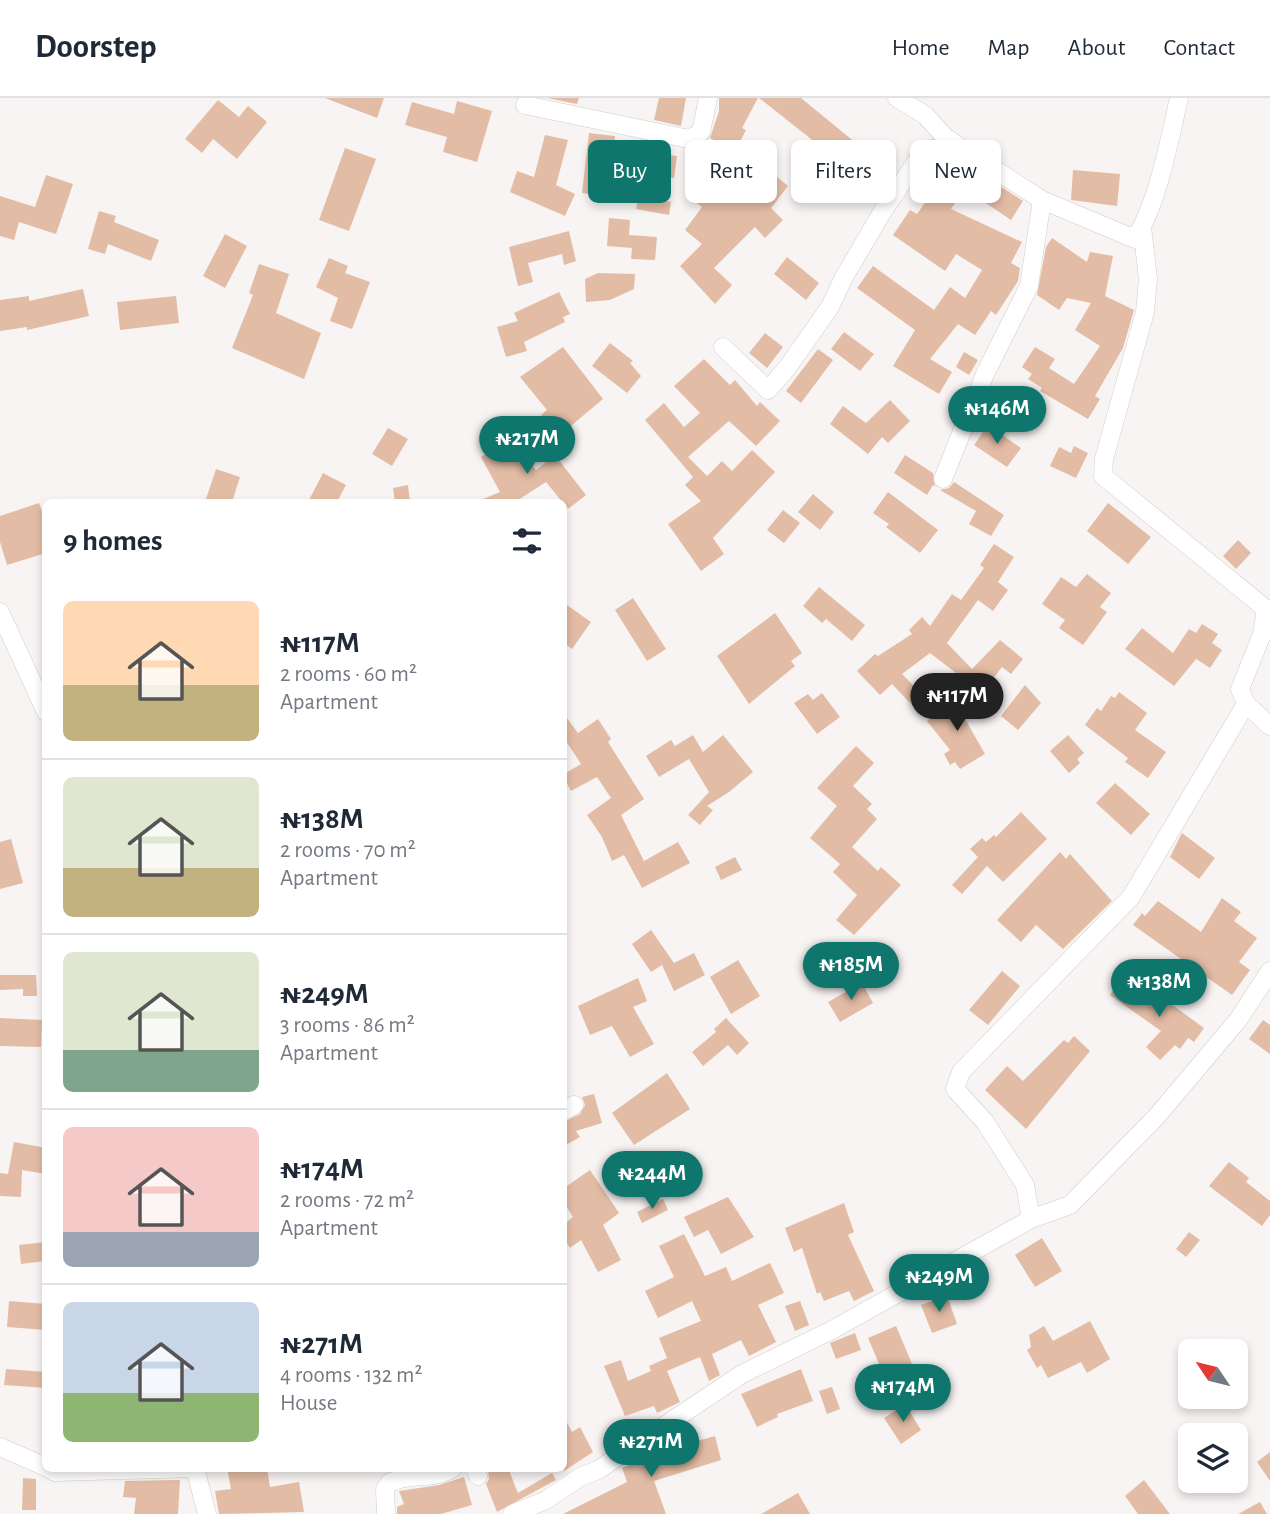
<!DOCTYPE html>
<meta charset="utf-8">
<style>
:root{--surface:#fff;--page:#f2f2f3;--text:#1f2937;--muted:#747a83;--line:#e0e1e3;--accent:#0f766e}
body{margin:0;font-family:"Alegreya Sans",sans-serif;background:var(--page);color:var(--text);height:100vh;display:flex;flex-direction:column;font-size:26px;white-space:nowrap}
*{box-sizing:border-box;margin:0}
p{font-size:23px;color:var(--muted)}
.icon{flex:none;width:38px;height:38px;fill:none;stroke:currentColor;stroke-width:2;stroke-linecap:round;stroke-linejoin:round}
.map{position:relative;flex:1;overflow:hidden}
.panel{position:absolute;left:42px;top:401px;width:525px;height:973px;display:flex;flex-direction:column;background:var(--surface);border-radius:10px;box-shadow:0 4px 10px #0003}
.panel>*{flex:none}
.banner{position:absolute;left:588px;top:42px;width:576px;height:63px;display:flex;gap:14px}
.needle{width:46px;rotate:305deg}
.tools{position:absolute;left:1178px;top:1241px;display:grid;gap:14px}
.tools a{display:grid;place-items:center;width:70px;height:70px;border-radius:10px;background:var(--surface);box-shadow:0 4px 10px #0003;font-size:35px}
.price{position:absolute;translate:-50% -60px;padding:0 16px;border-radius:24px;background:var(--accent);color:#fff;font-size:23px;line-height:46px;filter:drop-shadow(0 2px 4px #0008)}
.price::after{content:'';position:absolute;left:50%;top:42px;width:21px;height:16px;margin-left:-10px;background:inherit;clip-path:polygon(0 0,100% 0,50% 100%)}
.price.selected{background:#222;color:#fff}
ul{padding:0;list-style:none}
li{display:flex;align-items:center;gap:21px;height:175px;padding:0 21px}
li+li{border-top:2px solid var(--line)}
li span{display:grid;place-items:center;flex:none;width:196px;height:140px;border-radius:10px;color:#555}
li>.icon{margin-inline-start:auto}
span .icon{width:84px;height:84px;fill:#fffc;stroke-width:1}
li b{font-size:30px}
h2{display:flex;justify-content:space-between;align-items:center;height:84px;padding:0 21px;font-size:30px}
.chip{padding:0 24px;border-radius:10px;background:var(--surface);box-shadow:0 4px 10px #0003;font-size:24px;line-height:63px}
.chip.selected{background:var(--accent);color:#fff}
header{display:flex;align-items:center;gap:42px;box-sizing:border-box;height:98px;padding:0 35px;background:var(--surface);border-bottom:2px solid var(--line)}
header strong{font-size:33px}
nav{display:flex;gap:38px;margin-inline-start:auto;font-size:24px}
.map>svg:first-child{display:block}
</style>
<header>
<strong>Doorstep</strong>
<nav><a>Home</a><a>Map</a><a>About</a><a>Contact</a></nav>
</header>
<div class="map">
<svg width="1270" height="1416" viewBox="0 0 1270 1416">
<rect width="100%" height="100%" fill="#f8f4f3"/>
<path fill="#e3bca5" d="M325,0h59l-7,20z
M547,0h32l-2,6z
M659,0h27l-5,28 -27,-6z
M719,0h39l-16,30 4,2 -14,27 21,14 6,-9 29,24 -17,22 12,12 -18,18 -10,-11 -41,41 18,17 -17,19 -35,-38 22,-22 -17,-14 17,-23 -13,-10 20,-27 -5,-3 15,-24 -9,-5 9,-27z
M759,0h42l72,59 -14,20z
M218,2l21,17 9,-11 19,16 -30,37 -24,-20 -11,14 -17,-14z
M457,3l35,10 -15,51 -34,-10 4,-15 -42,-12 7,-23 42,12z
M589,35l26,3 -2,18 38,7 1,-8 25,3 -3,22 -29,-4 -3,21 -33,-7 -1,8 -26,-3z
M545,37l23,5 -12,45 19,9 -10,22 -55,-24 7,-21 17,6z
M345,50l31,11 -27,72 -30,-11z
M1073,72l47,4 -3,32 -46,-6z
M46,77l27,9 -17,50 -37,-12 -5,18 -14,-4v-40l35,11z
M983,77l40,26 -12,19 -40,-27z
M937,88l20,14 -6,9 71,33 -11,21 9,5 -2,13 -22,34 -5,-4 -16,24 -17,-11 -28,35 22,13 -13,22 -46,-28 22,-36 -58,-42 16,-22 61,44 16,-23 15,11 17,-28 -26,-16 -11,17 -52,-36 17,-25 7,4z
M639,98l32,6 -2,13 -33,-6z
M99,113l17,5 -2,6 45,18 -8,21 -43,-17 -3,10 -17,-5z
M609,120l21,2 -1,15 28,2 -2,23 -24,-1 1,-11 -25,-2z
M569,133l7,30 -12,4 -2,-11 -34,9 5,19 -15,4 -9,-39z
M225,136l22,12 -22,42 -22,-12z
M1052,140l35,24 3,-10 23,4 -8,40 29,14 -11,38 -28,48 5,3 -12,20 -48,-28 2,-3 -14,-9 4,-5 -10,-7 13,-20 20,12 -6,9 25,16 26,-38 -25,-16 16,-27 -24,-5 -8,12 -22,-15 9,-48z
M787,159l32,26 -13,17 -32,-26z
M329,160l19,8 -3,7 25,9 -18,47 -22,-8 8,-23 -22,-11z
M259,166l30,10 -13,39 45,20 -17,46 -72,-31 21,-53 -4,-2z
M598,175l37,1 -1,15 -24,11 -24,2 -1,-23z
M83,191l6,27 -62,14v-3l-27,4v-31l29,-4v5z
M559,194l11,22 -7,3 2,5 -41,20 3,9 -21,6 -9,-30 21,-6 -4,-8z
M176,198l3,27 -59,7 -3,-28z
M844,234l30,22 -14,17 -29,-22z
M765,235l18,14 -16,21 -18,-15z
M610,245l23,18 -3,2 11,13 -14,17 -35,-27z
M563,249l40,52 -43,36 -19,-20 6,-5 -27,-33z
M818,251l15,11 -32,43 -15,-12z
M964,254l14,8 -9,15 -13,-8z
M704,261l26,26 5,-5 22,26 3,-4 20,19 -24,25 -27,-25 -41,36 19,19 15,-15 10,10 20,-21 23,22 -62,66 11,16 -23,17 -33,-47 33,-23 -16,-16 8,-8 -48,-57 19,-17 20,24 16,-14 -26,-27z
M890,302l20,21 -22,22 -6,-6 -14,17 -38,-30 13,-18 23,17z
M988,327l33,23 -14,19 -33,-22z
M388,330l20,11 -16,27 -20,-12z
M511,339l25,33 19,-15 31,40 -18,14 -22,-27 -31,20h-39l24,-10 -19,-35z
M1074,348l14,7 -12,25 -26,-12 9,-19 12,6z
M905,357l28,18 2,14 -2,-2 -6,10 -33,-22z
M216,371l24,8 -8,25h-27z
M323,375l23,12 -9,17h-29z
M954,384l50,33 -13,21 -22,-12 7,-13 -36,-21 9,-2z
M408,387l2,17h-15l-2,-14z
M888,394l50,38 -18,23 -34,-26 3,-3 -16,-11z
M813,396l21,18 -14,18 -22,-18z
M39,405l7,19v31l-39,12 -7,-23v-26z
M1108,405l43,34 -23,27 -41,-33z
M783,412l17,13 -16,20 -17,-13z
M1238,442l13,13 -15,16 -13,-13z
M994,446l20,13 -16,25 10,8 -15,21 -15,-11 -31,43 25,26 28,-29 23,19 -12,15 -9,-7 -20,26 -52,-40 -28,21 22,22 -11,10 -21,-22 -12,11 -23,-24 18,-17 3,2 34,-22 -3,-4 13,-13 8,9 22,-32 9,6 23,-32 -4,-3z
M1087,476l24,19 -11,14 7,5 -24,33 -24,-17 6,-8 -23,-16 19,-27 15,10z
M819,489l46,38 -13,16 -26,-22 -4,4 -19,-17z
M633,500l33,51 -19,12 -32,-51z
M564,505l27,19 -19,27 -8,-6z
M775,515l27,40 -11,8 4,5 -46,38 -32,-48z
M1202,526l16,10 -6,9 10,7 -12,18 -14,-9 -22,27 -49,-37 17,-21 31,25 16,-24 7,4z
M1025,587l16,18 -23,27 -17,-14z
M1119,594l28,21 -12,17 31,22 -18,26 -23,-16 3,-4 -43,-33 12,-17 4,3 10,-15 4,2z
M822,595l18,24 -23,17 -23,-31 14,-9 5,6z
M959,597l14,18 -8,6 20,35 -25,15 -5,-7 -5,3 -6,-11 6,-4 -23,-29z
M564,616l14,19 20,-14 13,20 -3,3 36,57 -23,16 23,46 34,-19 12,21 -48,25 -18,-33 -12,6 -10,-24 -15,-22 24,-17 -14,-21 -26,14 -7,-13v-4l17,-10 -17,-26z
M693,637l10,17 20,-17 30,37 -24,20 -22,14 6,4 -13,15 -12,-10 21,-23 -20,-33 -30,18 -13,-21 25,-16 4,6z
M1068,637l16,18 -7,6 3,4 -11,10 -19,-22z
M856,648l18,17 -21,23 19,18 -5,5 10,10 -25,28 26,24 3,-4 20,18 -47,50 -18,-15 21,-25 -24,-23 7,-8 -30,-26 27,-32 -20,-18z
M1115,685l35,31 -19,21 -35,-32z
M1021,714l26,27 -44,43 -16,-16 -25,28 -10,-9 26,-28 -8,-8 12,-11 4,4 8,-7 2,2z
M1182,735l33,25 -16,21 -29,-22z
M11,741l12,44 -23,6v-47z
M1060,754l6,7 4,-5 42,47 -49,48 -27,-24 -15,17 -24,-22z
M735,759l7,13 -21,10 -6,-13z
M1222,800l19,14 -7,9 23,17 -18,24 11,8 -18,25 -99,-70 9,-12 3,3 13,-15 43,31z
M651,832l23,33 20,-10 11,22 -31,16 -12,-26 -11,7 -19,-28z
M738,862l22,36 -29,18 -21,-37z
M1002,873l18,15 -32,39 -19,-15z
M0,877h36l1,21h-14v-7l-23,1z
M638,880l9,23 -14,6 21,37 -24,13 -18,-31 -22,9 -12,-29z
M1121,881l28,19 2,-2 6,4 3,-4 44,32 -10,14 -6,-4 -8,11 -5,-4 -15,15 -14,-13 15,-16 -51,-36z
M862,885l11,20 -33,19 -12,-20z
M0,920l42,2 -1,27 -41,-1z
M726,920l23,25 -12,12 -9,-10 -25,21 -11,-14 24,-20 -2,-3z
M1263,922l7,5v29l-21,-15z
M1074,938l16,15 -64,78 -41,-39 22,-24 16,15 41,-41 4,3z
M667,975l23,36 -56,36 -22,-32z
M594,996l8,29 -26,8 4,6 -16,9v-24l16,-8 5,-9 -3,-8z
M14,1044l32,6v26l-24,-4 -1,27 -21,-1v-23l8,1z
M1229,1064l20,16 -3,4 24,19v14l-8,11 -53,-40z
M590,1072l29,43 -16,12 18,35 -23,12 -17,-32 -11,8 -6,-9v-15l9,-7 -9,-14v-15z
M728,1099l26,40 -33,17 -13,-24 -14,7 -10,-20z
M663,1101l5,11 -26,13 -5,-11z
M844,1105l10,29 -6,3 26,56 -20,10 -5,-10 -25,10 -4,-9 -3,2 -15,-46 -8,4 -9,-24z
M1189,1134l11,8 -14,17 -10,-8z
M684,1136l21,42 21,-9 6,14 38,-18 14,30 -26,12 18,37 -27,14 -8,-16 -29,14 8,21 -11,6 -9,-24 -33,14 13,31 -23,11 -3,-7 -29,10 -21,-50 17,-6 7,21 23,-10 -2,-5 18,-8 -8,-20 42,-17 -9,-20 -34,17 -13,-27 29,-14 -15,-31z
M1042,1140l20,33 -27,16 -20,-32z
M46,1144v19l-25,3 -2,-19z
M947,1198l10,28 -25,9 -11,-28z
M9,1203l37,3v26l-39,-3z
M800,1203l9,24 -14,6 -10,-25z
M1090,1223l20,38 -23,14 -6,-11 -33,16 -7,-13 -4,3 -10,-18 4,-3 -2,-12 15,-9 9,15z
M896,1228l16,38 -7,3 4,9 -21,9 -20,-47z
M855,1235l6,17 -25,9 -6,-16z
M6,1271l40,3v16l-42,-3z
M801,1271l12,32 -36,13 1,3 -21,10 -16,-33z
M832,1289l8,22 -13,5 -8,-23z
M905,1306l16,26 -20,14 -17,-26z
M564,1319l8,15 8,-5 13,25 -29,19z
M715,1338l6,24 -67,21 12,33h-103l64,-32 -5,-14 33,-13 -3,-6 14,-8 3,8z
M1270,1354v29l-13,-19z
M227,1370h40l3,19 29,-5 5,30 -85,2 -4,-23 16,-2z
M492,1370h16l10,25 34,-20 4,7 -59,32 -11,-28 3,-5 -1,-9z
M464,1379l8,28 -31,9h-44v-7l7,-3 -5,-13 40,-6z
M23,1380l13,1v31h-14z
M180,1382l-2,34h-44l2,-16 -13,-1 2,-16z
M1144,1382l26,34h-32l-13,-18z
M798,1395l12,21h-49z
M1260,1404l7,12h-29z"/>
<g fill="none" stroke-linecap="round" stroke-linejoin="round">
<defs>
<path id="minor" d="M897,0l28,17 20,22 12,8 -25,4 14,9 34,2 62,40 93,39c23,-37 34,-97 44,-141
M525,7l164,34 12,-7 7,-34
M1142,129l6,52 -3,33 -41,147 -1,17 163,133 -4,25 -22,55 6,15 24,22
M723,249l45,43 19,-22 43,-61 13,-28 38,-65 40,-59 11,-6
M943,381l42,-105 44,-88 13,-86
M0,514l46,100
M564,1013l10,-6
M1031,1121l-6,-34 -40,-63 -30,-33 6,-17 170,-175 115,-193
M0,1349l46,20
M48,1370l7,4 140,-4
M195,1370l12,46
M475,1370l3,8
M386,1416l-1,-25 4,-6c21,-11 44,-2 64,-15
M512,1416l34,-14 34,-23 18,-7 144,-96 90,-44 199,-111 39,-14 87,-89 81,-96 32,-49"/>
</defs>
<use href="#minor" stroke="#d0cdcb" stroke-width="19"/>
<use href="#minor" stroke="#fff" stroke-width="18"/>
</g>
</svg>
<div class="tools">
<a><svg class="needle" viewBox="-14 -14 28 28"><path d="M0-13l5 13h-10z" fill="#e53935"/><path d="M0 13l5-13h-10z" fill="#747a83"/></svg></a>
<a><svg class="icon" aria-label="layers" viewBox="0 0 24 24"><path d="M12 4l9 5-9 5-9-5zM3 14l9 5 9-5"/></svg></a>
</div>
<b class="price" style="left:997px;top:348px">₦146M</b>
<b class="price" style="left:527px;top:378px">₦217M</b>
<b class="price selected" style="left:957px;top:635px">₦117M</b>
<b class="price" style="left:851px;top:904px">₦185M</b>
<b class="price" style="left:1159px;top:921px">₦138M</b>
<b class="price" style="left:652px;top:1113px">₦244M</b>
<b class="price" style="left:939px;top:1216px">₦249M</b>
<b class="price" style="left:903px;top:1326px">₦174M</b>
<b class="price" style="left:651px;top:1381px">₦271M</b>
<div class="banner">
<a class="chip selected">Buy</a>
<a class="chip">Rent</a>
<a class="chip">Filters</a>
<a class="chip">New</a>
</div>
<section class="panel">
<h2>9 homes<svg class="icon" aria-label="filters" viewBox="0 0 24 24"><path d="M4 7h16M4 17h16"/><circle cx="9" cy="7" r="2"/><circle cx="15" cy="17" r="2"/></svg></h2>
<ul>
<li><span style="background:linear-gradient(#ffd9b3 60%,#c2b280 0)"><svg class="icon" aria-label="home" viewBox="0 0 24 24"><path d="M3 11l9-7 9 7M6 9v11h12V9"/></svg></span><div><b>₦117M</b><p>2 rooms · 60 m²</p><p>Apartment</p></div></li>
<li><span style="background:linear-gradient(#dfe7d0 65%,#c2b280 0)"><svg class="icon" aria-label="home" viewBox="0 0 24 24"><path d="M3 11l9-7 9 7M6 9v11h12V9"/></svg></span><div><b>₦138M</b><p>2 rooms · 70 m²</p><p>Apartment</p></div></li>
<li><span style="background:linear-gradient(#dfe7d0 70%,#7fa58c 0)"><svg class="icon" aria-label="home" viewBox="0 0 24 24"><path d="M3 11l9-7 9 7M6 9v11h12V9"/></svg></span><div><b>₦249M</b><p>3 rooms · 86 m²</p><p>Apartment</p></div></li>
<li><span style="background:linear-gradient(#f6c9c9 75%,#9aa5b1 0)"><svg class="icon" aria-label="home" viewBox="0 0 24 24"><path d="M3 11l9-7 9 7M6 9v11h12V9"/></svg></span><div><b>₦174M</b><p>2 rooms · 72 m²</p><p>Apartment</p></div></li>
<li><span style="background:linear-gradient(#c9d6e8 65%,#8fb573 0)"><svg class="icon" aria-label="home" viewBox="0 0 24 24"><path d="M3 11l9-7 9 7M6 9v11h12V9"/></svg></span><div><b>₦271M</b><p>4 rooms · 132 m²</p><p>House</p></div></li>
</ul>
</section>
</div>
